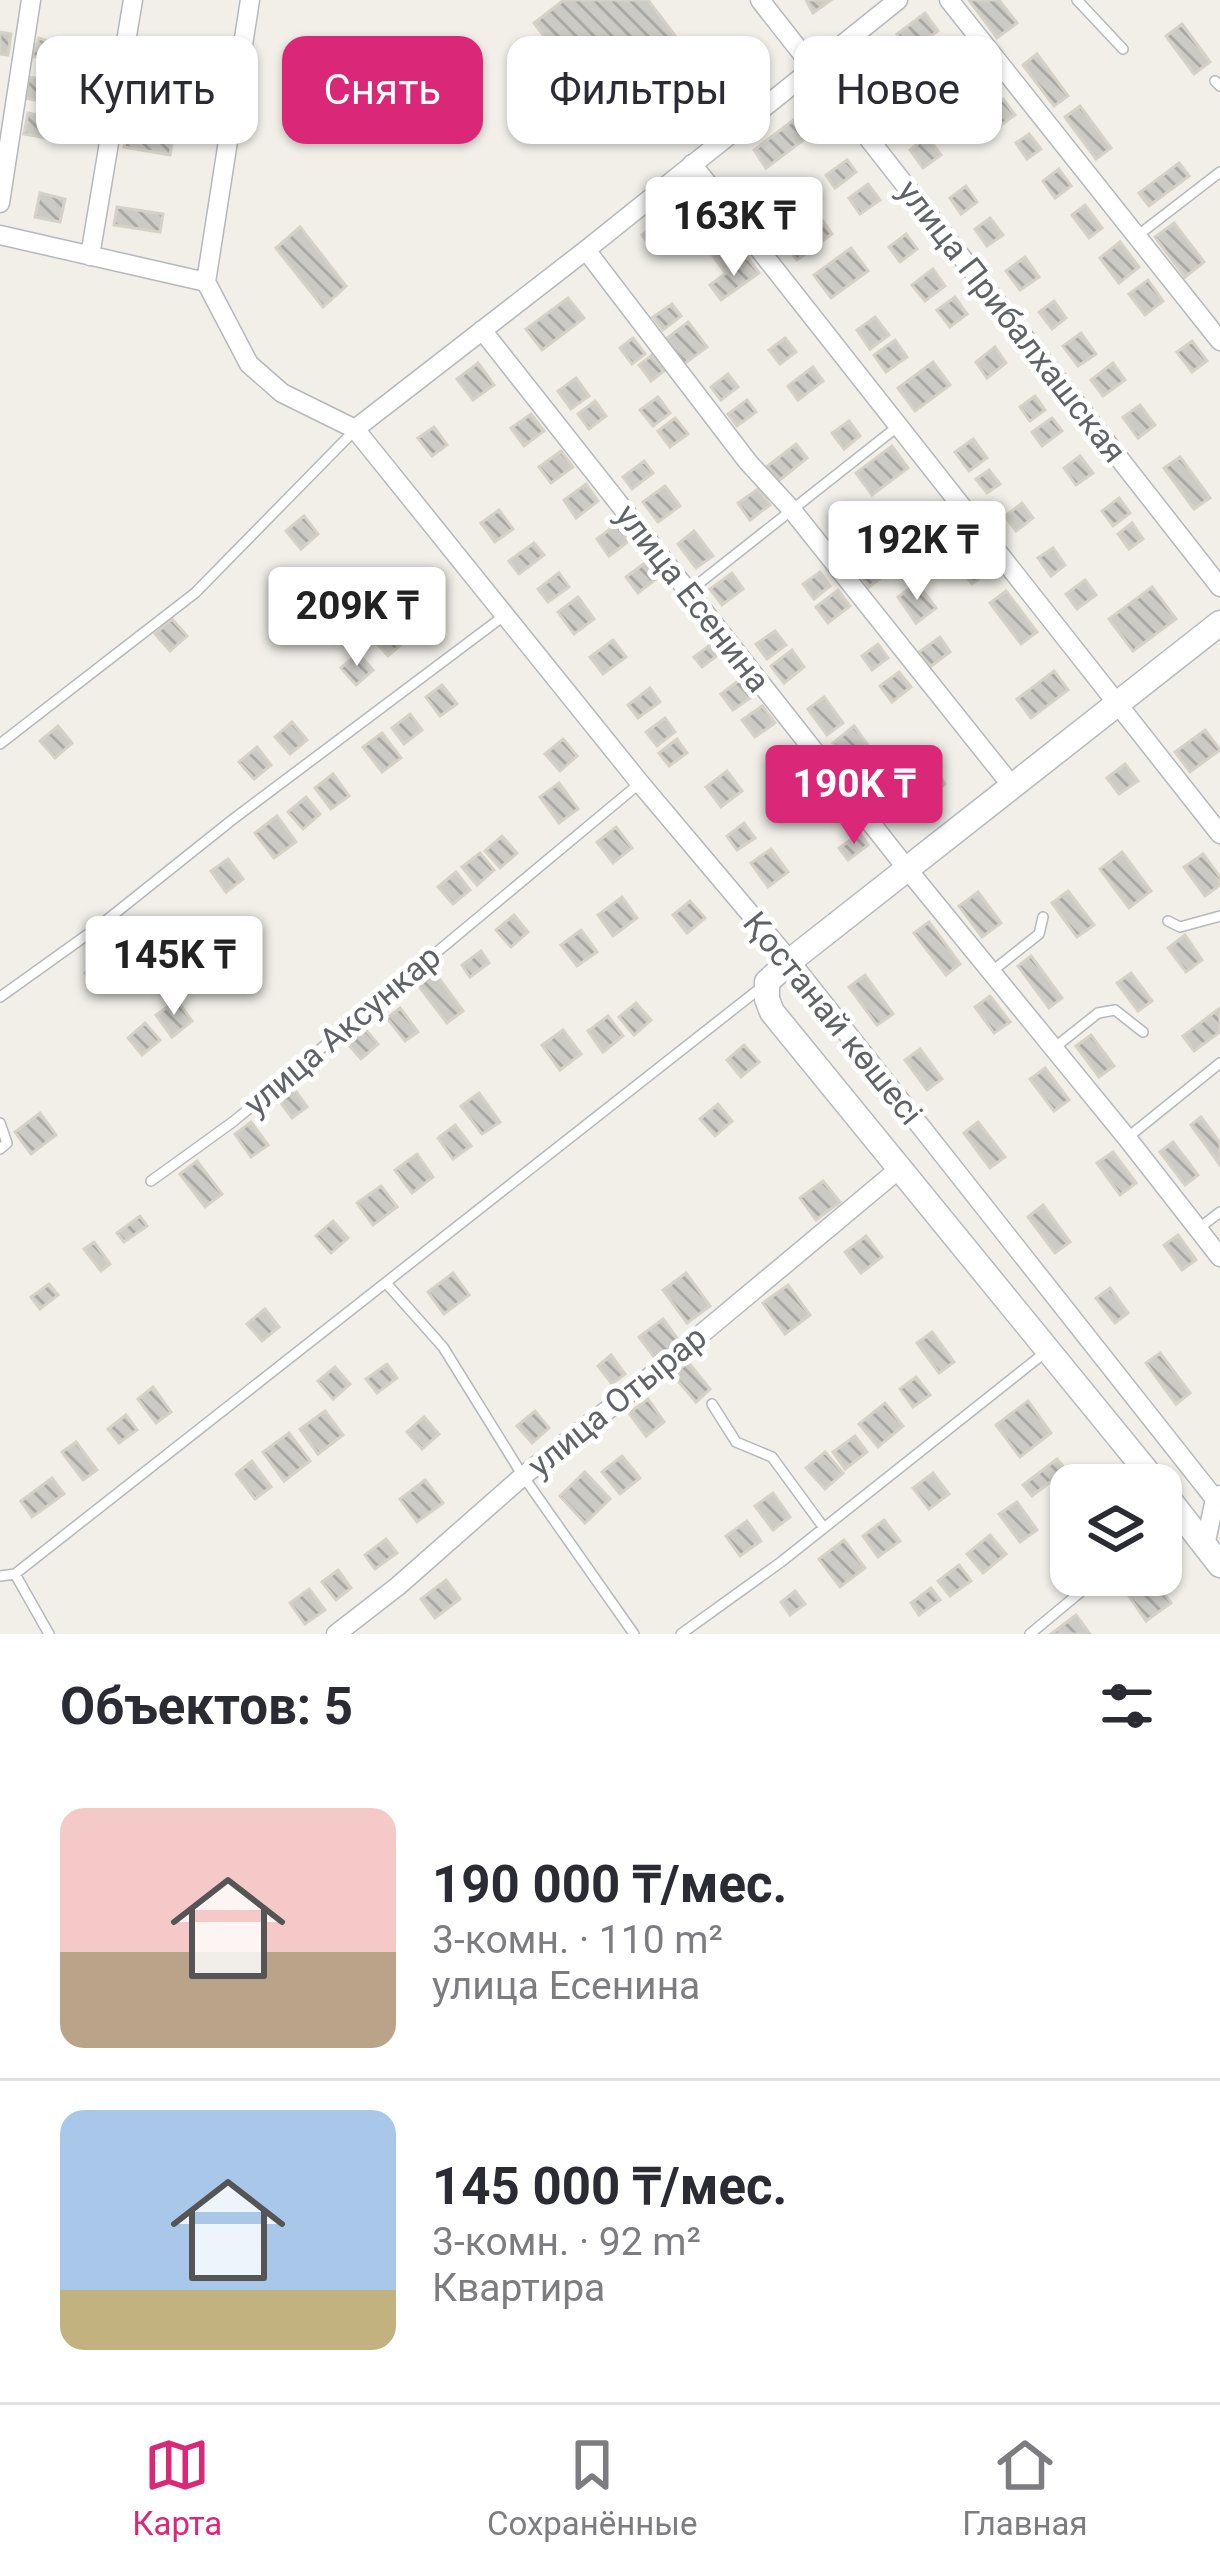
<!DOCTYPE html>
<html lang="ru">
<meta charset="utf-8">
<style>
:root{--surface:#fff;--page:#f7f7f7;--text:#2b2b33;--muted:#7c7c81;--line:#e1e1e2;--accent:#db2777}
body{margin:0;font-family:Roboto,sans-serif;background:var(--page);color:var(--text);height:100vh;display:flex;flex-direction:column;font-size:45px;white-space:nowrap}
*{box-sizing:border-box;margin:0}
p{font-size:39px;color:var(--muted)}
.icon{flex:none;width:66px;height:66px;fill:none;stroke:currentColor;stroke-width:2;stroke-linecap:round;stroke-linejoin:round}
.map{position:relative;height:1634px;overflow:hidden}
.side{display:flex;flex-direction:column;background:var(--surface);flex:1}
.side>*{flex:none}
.hud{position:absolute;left:36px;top:36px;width:1149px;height:108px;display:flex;gap:24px}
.buttons{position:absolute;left:1050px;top:1464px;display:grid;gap:24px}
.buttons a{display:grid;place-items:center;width:132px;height:132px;border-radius:24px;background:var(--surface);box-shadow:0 3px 9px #0004;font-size:60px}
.price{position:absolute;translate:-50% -102px;padding:0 27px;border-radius:12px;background:#fff;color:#222;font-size:39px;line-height:78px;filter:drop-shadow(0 3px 6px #0008)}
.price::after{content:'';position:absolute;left:50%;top:72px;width:36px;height:27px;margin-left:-18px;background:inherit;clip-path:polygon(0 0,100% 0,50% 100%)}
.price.active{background:var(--accent);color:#fff}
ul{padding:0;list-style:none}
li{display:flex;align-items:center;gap:36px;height:300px;padding:0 60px}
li+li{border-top:3px solid var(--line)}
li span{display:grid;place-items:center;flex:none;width:336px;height:240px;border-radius:24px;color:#555}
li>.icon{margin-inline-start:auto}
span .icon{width:144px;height:144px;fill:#fffc;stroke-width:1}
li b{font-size:51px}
h2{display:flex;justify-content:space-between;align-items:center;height:144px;padding:0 60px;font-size:51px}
.tag{padding:0 42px;border-radius:24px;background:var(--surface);box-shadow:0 3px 9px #0004;font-size:42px;line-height:108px}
.tag.active{background:var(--accent);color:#fff}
.tab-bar{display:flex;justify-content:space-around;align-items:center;height:168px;border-top:3px solid var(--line);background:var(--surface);font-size:33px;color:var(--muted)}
.tab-bar a{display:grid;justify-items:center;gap:6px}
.tab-bar .active{color:var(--accent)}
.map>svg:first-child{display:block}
</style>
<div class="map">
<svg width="1220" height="1634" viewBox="0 0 1220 1634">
<defs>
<pattern id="building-back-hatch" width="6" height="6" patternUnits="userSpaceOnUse" patternTransform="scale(3)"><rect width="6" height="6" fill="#cccac5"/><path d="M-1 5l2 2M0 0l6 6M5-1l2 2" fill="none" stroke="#a9a8a4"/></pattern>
</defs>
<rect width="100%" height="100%" fill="#f1efe8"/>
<path fill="url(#building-back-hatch)" stroke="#d6d1c6" stroke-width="3" d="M564,0h84l32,42 -18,13 18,24 -45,34 -14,-18 -20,16 -67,-88z
M806,0h25l-18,13z
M969,0h30l18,23 -20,15z
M925,13l13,18 -28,20 -13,-17z
M1182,24l28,38 -16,12 -28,-38z
M0,32l11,2 -3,21 -8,-1z
M39,38l39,14 -6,18 -40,-14z
M140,54l48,9 -5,22 -47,-9z
M1037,54l31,42 -14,10 -31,-41z
M868,58l14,19 -20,14 -13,-18z
M968,60l17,22 -12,8 -16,-21z
M29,77l40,8 -3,21 -41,-8z
M1003,99l12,16 -14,10 -12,-16z
M1080,106l31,42 -15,11 -31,-42z
M905,108l13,17 -16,11 -12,-17z
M28,113l40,8 -4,20 -40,-7z
M800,115l13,18 -47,35 -12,-18z
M128,125l46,7 -4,23 -46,-8z
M1029,134l12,15 -14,10 -11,-16z
M927,136l14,19 -18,13 -13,-18z
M847,160l9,12 -21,16 -9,-13z
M1179,163l10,13 -40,30 -10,-13z
M1059,169l12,17 -16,12 -12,-17z
M868,184l12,16 -20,14 -11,-16z
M966,186l11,16 -16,12 -11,-16z
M40,193l25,6 -5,23 -25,-5z
M685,203l14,18 -43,32 -14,-18z
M1085,205l17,23 -13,10 -17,-23z
M117,207l46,7 -3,18 -46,-7z
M788,209l10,13 -16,12 -10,-13z
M990,218l13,17 -16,11 -12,-17z
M823,221l9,13 -35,26 -10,-13z
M1174,223l30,39 -19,15 -30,-40z
M300,227l46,59 -23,21 -47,-59z
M906,234l11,15 -17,13 -11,-15z
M1120,242l19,25 -20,16 -19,-25z
M730,243l12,15 -18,13 -11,-15z
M851,248l17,23 -37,27 -17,-23z
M747,257l12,16 -38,27 -11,-15z
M1025,257l14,20 -19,13 -14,-19z
M933,269l12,17 -20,15 -13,-16z
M1148,280l15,21 -18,14 -16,-21z
M955,297l12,17 -17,13 -13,-17z
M568,298l16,20 -42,32 -16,-21z
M1054,301l12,17 -14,11 -13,-17z
M672,304l9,12 -18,14 -10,-13z
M875,317l14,18 -19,14 -13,-19z
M688,322l19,25 -23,17 -18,-25z
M1081,333l15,21 -18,12 -15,-20z
M633,338l12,16 -13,10 -12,-16z
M785,338l11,14 -16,12 -11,-14z
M895,340l12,17 -21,15 -12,-17z
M1192,341l15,20 -15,11 -15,-20z
M995,347l11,16 -19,15 -11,-16z
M652,355l12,16 -13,10 -12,-16z
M933,362l17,23 -35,26 -17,-23z
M478,363l16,22 -21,15 -16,-21z
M1113,363l12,17 -22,16 -12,-16z
M813,367l10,14 -25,19 -10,-14z
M728,374l10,13 -17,13 -10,-13z
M576,378l13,18 -18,13 -13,-18z
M1035,396l10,14 -15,11 -10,-14z
M658,397l12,16 -17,13 -13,-16z
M747,400l9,12 -19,14 -9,-12z
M595,401l11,15 -17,13 -11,-15z
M1140,405l15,20 -17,13 -15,-21z
M531,414l13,17 -20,15 -13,-18z
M675,418l13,16 -18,13 -12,-16z
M1052,418l10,13 -20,15 -10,-14z
M849,421l11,15 -16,13 -12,-16z
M434,427l13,18 -15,11 -14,-18z
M973,439l14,19 -18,13 -14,-19z
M796,444l11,14 -31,25 -11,-15z
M892,446l16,22 -36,27 -16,-22z
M561,451l12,16 -22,16 -12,-16z
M1080,456l13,17 -17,12 -12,-17z
M1180,457l30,41 -16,11 -30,-41z
M644,461l9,12 -21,16 -9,-12z
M989,470l11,14 -13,9 -11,-14z
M586,484l12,17 -22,17 -12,-18z
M665,486l15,20 -22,16 -15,-20z
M758,489l12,16 -20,15 -12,-17z
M1119,498l11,15 -17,13 -11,-15z
M1022,503l11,15 -17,13 -11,-15z
M499,510l14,19 -18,13 -14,-19z
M304,516l14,18 -17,15 -15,-18z
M953,523l36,48 -17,13 -36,-48z
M1132,523l11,16 -14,10 -11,-15z
M617,524l12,17 -20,15 -12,-17z
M694,531l19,25 -17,12 -18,-24z
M857,539l13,17 -17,13 -13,-17z
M534,543l10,12 -25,19 -10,-13z
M1053,548l12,17 -14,11 -13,-18z
M649,560l11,16 -22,17 -12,-16z
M876,560l10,14 -17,13 -10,-14z
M820,572l10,14 -16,13 -11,-15z
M559,573l10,14 -21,15 -10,-13z
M732,573l11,16 -21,16 -12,-16z
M1085,580l11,15 -19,14 -11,-15z
M917,583l19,25 -20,15 -18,-26z
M1152,587l24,32 -43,32 -24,-32z
M838,590l12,16 -22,17 -12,-16z
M1006,591l31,41 -16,12 -31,-41z
M578,597l16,22 -20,15 -16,-22z
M172,619l15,17 -17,15 -15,-17z
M390,624l15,17 -17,15 -15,-17z
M775,631l11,14 -19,14 -11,-15z
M940,637l10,15 -20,15 -11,-15z
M613,640l13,17 -23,17 -13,-17z
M878,644l10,14 -16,12 -10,-14z
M710,645l8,10 -16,12 -8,-10z
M792,650l12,17 -20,16 -13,-17z
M358,653l15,17 -17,15 -15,-17z
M1054,671l14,19 -37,28 -14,-19z
M899,672l12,15 -19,15 -12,-16z
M741,679l12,17 -20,14 -12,-16z
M442,685l15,19 -17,12 -14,-19z
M650,688l10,14 -22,16 -10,-13z
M824,697l19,26 -16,12 -19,-26z
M762,706l13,17 -20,14 -13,-17z
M410,714l12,16 -18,14 -12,-16z
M665,718l10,14 -18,14 -11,-14z
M292,722l15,18 -17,14 -15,-17z
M58,726l14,17 -17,15 -15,-17z
M854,726l13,18 -22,16 -12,-17z
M1205,730l15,20 -30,22 -15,-20z
M382,733l19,25 -19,14 -19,-25z
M563,739l14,17 -17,15 -15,-17z
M677,739l10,14 -18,13 -10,-13z
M257,747l14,18 -17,14 -15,-17z
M795,751l11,15 -16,11 -10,-14z
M1125,764l13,17 -19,13 -12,-16z
M932,766l13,18 -35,26 -14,-18z
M727,771l15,20 -21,16 -15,-20z
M333,774l16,22 -18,13 -16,-21z
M559,783l19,26 -19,14 -19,-26z
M823,785l14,19 -16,12 -14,-19z
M306,797l14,17 -17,15 -15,-17z
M277,816l19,26 -22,16 -19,-25z
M744,823l11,15 -18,12 -10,-14z
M616,827l16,21 -19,15 -16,-21z
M860,833l8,12 -20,15 -9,-12z
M502,836l15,17 -17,15 -15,-17z
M771,849l17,23 -20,15 -17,-24z
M1122,852l29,39 -22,17 -29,-39z
M480,853l14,17 -17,15 -15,-18z
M1203,854l17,23v8l-15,11 -21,-29z
M228,859l15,20 -17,13 -15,-21z
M456,872l14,18 -17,14 -15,-17z
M1068,891l26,34 -17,12 -25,-34z
M978,892l23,31 -19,14 -23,-31z
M622,897l15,21 -24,18 -15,-21z
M690,901l15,17 -18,15 -14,-18z
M514,915l14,17 -17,15 -15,-17z
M929,922l31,42 -14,11 -32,-42z
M581,930l16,22 -20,14 -16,-21z
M1185,935l17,25 -16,12 -18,-24z
M117,947l16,21 -13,9 -16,-21z
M481,951l8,12 -19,14 -8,-12z
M1031,956l31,42 -13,10 -31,-42z
M98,963l14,19 -13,10 -14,-19z
M435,973l28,38 -16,12 -29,-38z
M1131,973l21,28 -14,10 -21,-28z
M865,975l28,39 -16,11 -28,-38z
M990,996l20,26 -16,11 -19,-26z
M177,1000l15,21 -20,16 -16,-22z
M636,1003l15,17 -17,15 -15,-18z
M400,1008l18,24 -13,9 -18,-23z
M1220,1008v24l-26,19 -11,-15z
M608,1016l15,20 -20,16 -15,-21z
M145,1023l15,17 -18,15 -14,-17z
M363,1027l15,17 -17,15 -15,-17z
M563,1030l18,24 -21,16 -18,-25z
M1091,1035l23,31 -15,11 -23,-31z
M744,1045l15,17 -18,15 -14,-17z
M920,1049l22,30 -15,11 -22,-30z
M1045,1068l24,32 -15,11 -24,-32z
M293,1087l14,20 -15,11 -14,-19z
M479,1093l21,29 -18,12 -21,-28z
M718,1104l14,17 -17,15 -15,-17z
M40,1113l16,22 -25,19 -16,-22z
M1201,1117l19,26v22l-29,-40z
M251,1122l17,23 -17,12 -16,-23z
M978,1122l27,35 -15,11 -26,-35z
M455,1125l16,21 -18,13 -15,-21z
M1173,1142l25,33 -13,10 -25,-33z
M1113,1152l23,31 -16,12 -23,-32z
M417,1154l16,23 -21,16 -17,-23z
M197,1161l25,33 -17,13 -25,-33z
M823,1181l17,21 -24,18 -16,-22z
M381,1186l16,21 -24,18 -16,-22z
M1043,1205l27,37 -15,11 -27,-36z
M140,1216l7,10 -23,16 -7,-9z
M333,1221l15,17 -17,15 -15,-17z
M1178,1235l18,25 -14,10 -18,-25z
M866,1236l16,21 -21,16 -16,-21z
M94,1242l16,22 -9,7 -17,-22z
M453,1273l16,22 -25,19 -16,-22z
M686,1273l24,33 -23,17 -24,-33z
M49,1284l9,11 -18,14 -9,-12z
M788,1285l22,30 -25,19 -22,-31z
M1110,1288l18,25 -13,10 -19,-25z
M265,1309l14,18 -17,14 -15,-17z
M663,1319l19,26 -24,17 -19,-25z
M932,1332l22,30 -15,11 -22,-30z
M1160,1353l30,40 -14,11 -30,-41z
M611,1355l14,19 -13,10 -14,-18z
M688,1362l22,27 -14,13 -23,-27z
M387,1364l10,14 -20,15 -11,-14z
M335,1367l15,17 -17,15 -15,-18z
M916,1377l14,18 -17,12 -13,-18z
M153,1387l18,25 -15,11 -18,-24z
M648,1399l16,23 -18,14 -17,-23z
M1028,1401l23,32 -31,24 -24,-32z
M885,1403l18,23 -25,21 -19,-23z
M325,1411l18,24 -25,19 -18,-25z
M535,1411l14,17 -17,15 -15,-17z
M126,1415l11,15 -18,13 -11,-14z
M424,1417l15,17 -17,15 -15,-17z
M289,1433l21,28 -26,20 -21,-29z
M855,1436l12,16 -22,17 -12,-17z
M76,1442l21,28 -14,10 -21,-28z
M825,1452l18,21 -18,16 -19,-21z
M622,1456l18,22 -20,16 -18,-22z
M1057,1459l9,11 -34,26 -9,-11z
M252,1461l19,26 -16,12 -19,-25z
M585,1472l25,27 -25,24 -25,-27z
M933,1473l16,21 -20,15 -16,-21z
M52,1478l12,16 -32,23 -11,-16z
M425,1480l18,23 -26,19 -17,-23z
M773,1493l17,24 -17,13 -18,-24z
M1017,1502l20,28 -17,12 -21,-28z
M884,1520l16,21 -22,16 -15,-21z
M747,1521l14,20 -21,15 -14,-20z
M990,1535l16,19 -23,19 -16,-19z
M386,1539l11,14 -22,16 -10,-14z
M844,1540l21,28 -25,19 -21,-28z
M959,1565l12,16 -21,15 -12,-15z
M338,1570l13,18 -15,12 -14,-18z
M1151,1575l20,28 -25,18 -20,-29z
M446,1580l14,19 -25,19 -14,-19z
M931,1588l9,12 -21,15 -8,-12z
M309,1589l16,21 -20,14 -15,-21z
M795,1591l10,13 -15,11 -9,-13z
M1076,1615l14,19h-39z"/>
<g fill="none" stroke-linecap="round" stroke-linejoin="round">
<defs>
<path id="lane" d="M1077,0l46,49
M1215,81l5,5
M1137,236l83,-64
M688,592l209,-165
M0,744l195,-151 160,-163
M1168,921l12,6 40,-11
M991,972l48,-38 4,-17
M0,997l98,-70 134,-107 273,-205
M1054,1048l44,-35 17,-3 28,22
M0,1123l7,20 -7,6
M1127,1138l93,-75
M151,1181l83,-60 406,-338
M1198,1229l22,-17
M386,1283l57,64 80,129 111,158
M712,1404l24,38 36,15 52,71
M15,1574l34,60
M0,1576l15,-2 748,-588
M681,1634l100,-72 266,-211
M1030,1634l71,-59"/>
<path id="street" d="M250,0l-44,282 43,82 33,29 73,36 285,354 150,178 425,538
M760,0l460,587
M949,0l271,341
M692,164l528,670
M0,203l31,-203
M0,235l206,47
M586,250l162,212 44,48 220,276
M90,256l43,-256
M482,330l426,540 219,268 93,119
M355,429l231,-179 312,-250
M1205,1546l10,-47 5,-4
M336,1634l62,-48 125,-110 128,-100 248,-207"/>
<path id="secondary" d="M1158,1485l-386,-473 -5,-13v-17l23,-21 430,-338
M1161,1489l59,76"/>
</defs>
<use href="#lane" stroke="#b5b8bc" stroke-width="12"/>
<use href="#street" stroke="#b5b8bc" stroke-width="21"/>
<use href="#secondary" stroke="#b6babf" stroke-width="27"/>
<use href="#lane" stroke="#fff" stroke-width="9"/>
<use href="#street" stroke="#fff" stroke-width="18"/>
<use href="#secondary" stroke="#fff" stroke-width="24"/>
</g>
<g text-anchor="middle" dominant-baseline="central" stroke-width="10" stroke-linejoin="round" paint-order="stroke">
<g font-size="33" fill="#5f6368" stroke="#fff">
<text transform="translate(1012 321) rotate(52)">улица Прибалхашская</text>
<text transform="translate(693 598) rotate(52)">улица Есенина</text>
<text transform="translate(833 1018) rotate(51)">Қостанай көшесі</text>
<text transform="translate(342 1030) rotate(-40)">улица Аксункар</text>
<text transform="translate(617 1401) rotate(-39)">улица Отырар</text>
</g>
</g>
</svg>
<div class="buttons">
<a><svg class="icon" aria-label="layers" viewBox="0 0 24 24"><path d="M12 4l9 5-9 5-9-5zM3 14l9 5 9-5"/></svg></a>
</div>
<b class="price" style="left:734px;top:279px">163K ₸</b>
<b class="price" style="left:917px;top:603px">192K ₸</b>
<b class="price" style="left:357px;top:669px">209K ₸</b>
<b class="price active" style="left:854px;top:847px">190K ₸</b>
<b class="price" style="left:174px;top:1018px">145K ₸</b>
<div class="hud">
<a class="tag">Купить</a>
<a class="tag active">Снять</a>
<a class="tag">Фильтры</a>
<a class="tag">Новое</a>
</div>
</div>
<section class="side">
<h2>Объектов: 5<svg class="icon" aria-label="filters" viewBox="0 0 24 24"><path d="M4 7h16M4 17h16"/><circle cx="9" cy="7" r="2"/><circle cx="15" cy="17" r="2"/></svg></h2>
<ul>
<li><span style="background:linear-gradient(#f6c9c9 60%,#b9a48a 0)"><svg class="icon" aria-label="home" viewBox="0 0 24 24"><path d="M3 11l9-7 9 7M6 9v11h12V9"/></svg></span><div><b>190 000 ₸/мес.</b><p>3-комн. · 110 m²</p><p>улица Есенина</p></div></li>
<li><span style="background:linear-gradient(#a9c7e8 75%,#c2b280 0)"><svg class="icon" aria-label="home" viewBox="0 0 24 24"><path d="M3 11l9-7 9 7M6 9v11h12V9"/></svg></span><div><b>145 000 ₸/мес.</b><p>3-комн. · 92 m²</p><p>Квартира</p></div></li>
</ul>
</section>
<nav class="tab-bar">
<a class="active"><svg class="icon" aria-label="map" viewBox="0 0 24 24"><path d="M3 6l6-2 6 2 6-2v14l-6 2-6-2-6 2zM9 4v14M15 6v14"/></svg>Карта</a>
<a><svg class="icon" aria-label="saved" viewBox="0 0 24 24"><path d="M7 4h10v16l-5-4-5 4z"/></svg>Сохранённые</a>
<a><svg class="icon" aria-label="home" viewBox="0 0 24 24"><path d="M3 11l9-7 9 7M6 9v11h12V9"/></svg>Главная</a>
</nav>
